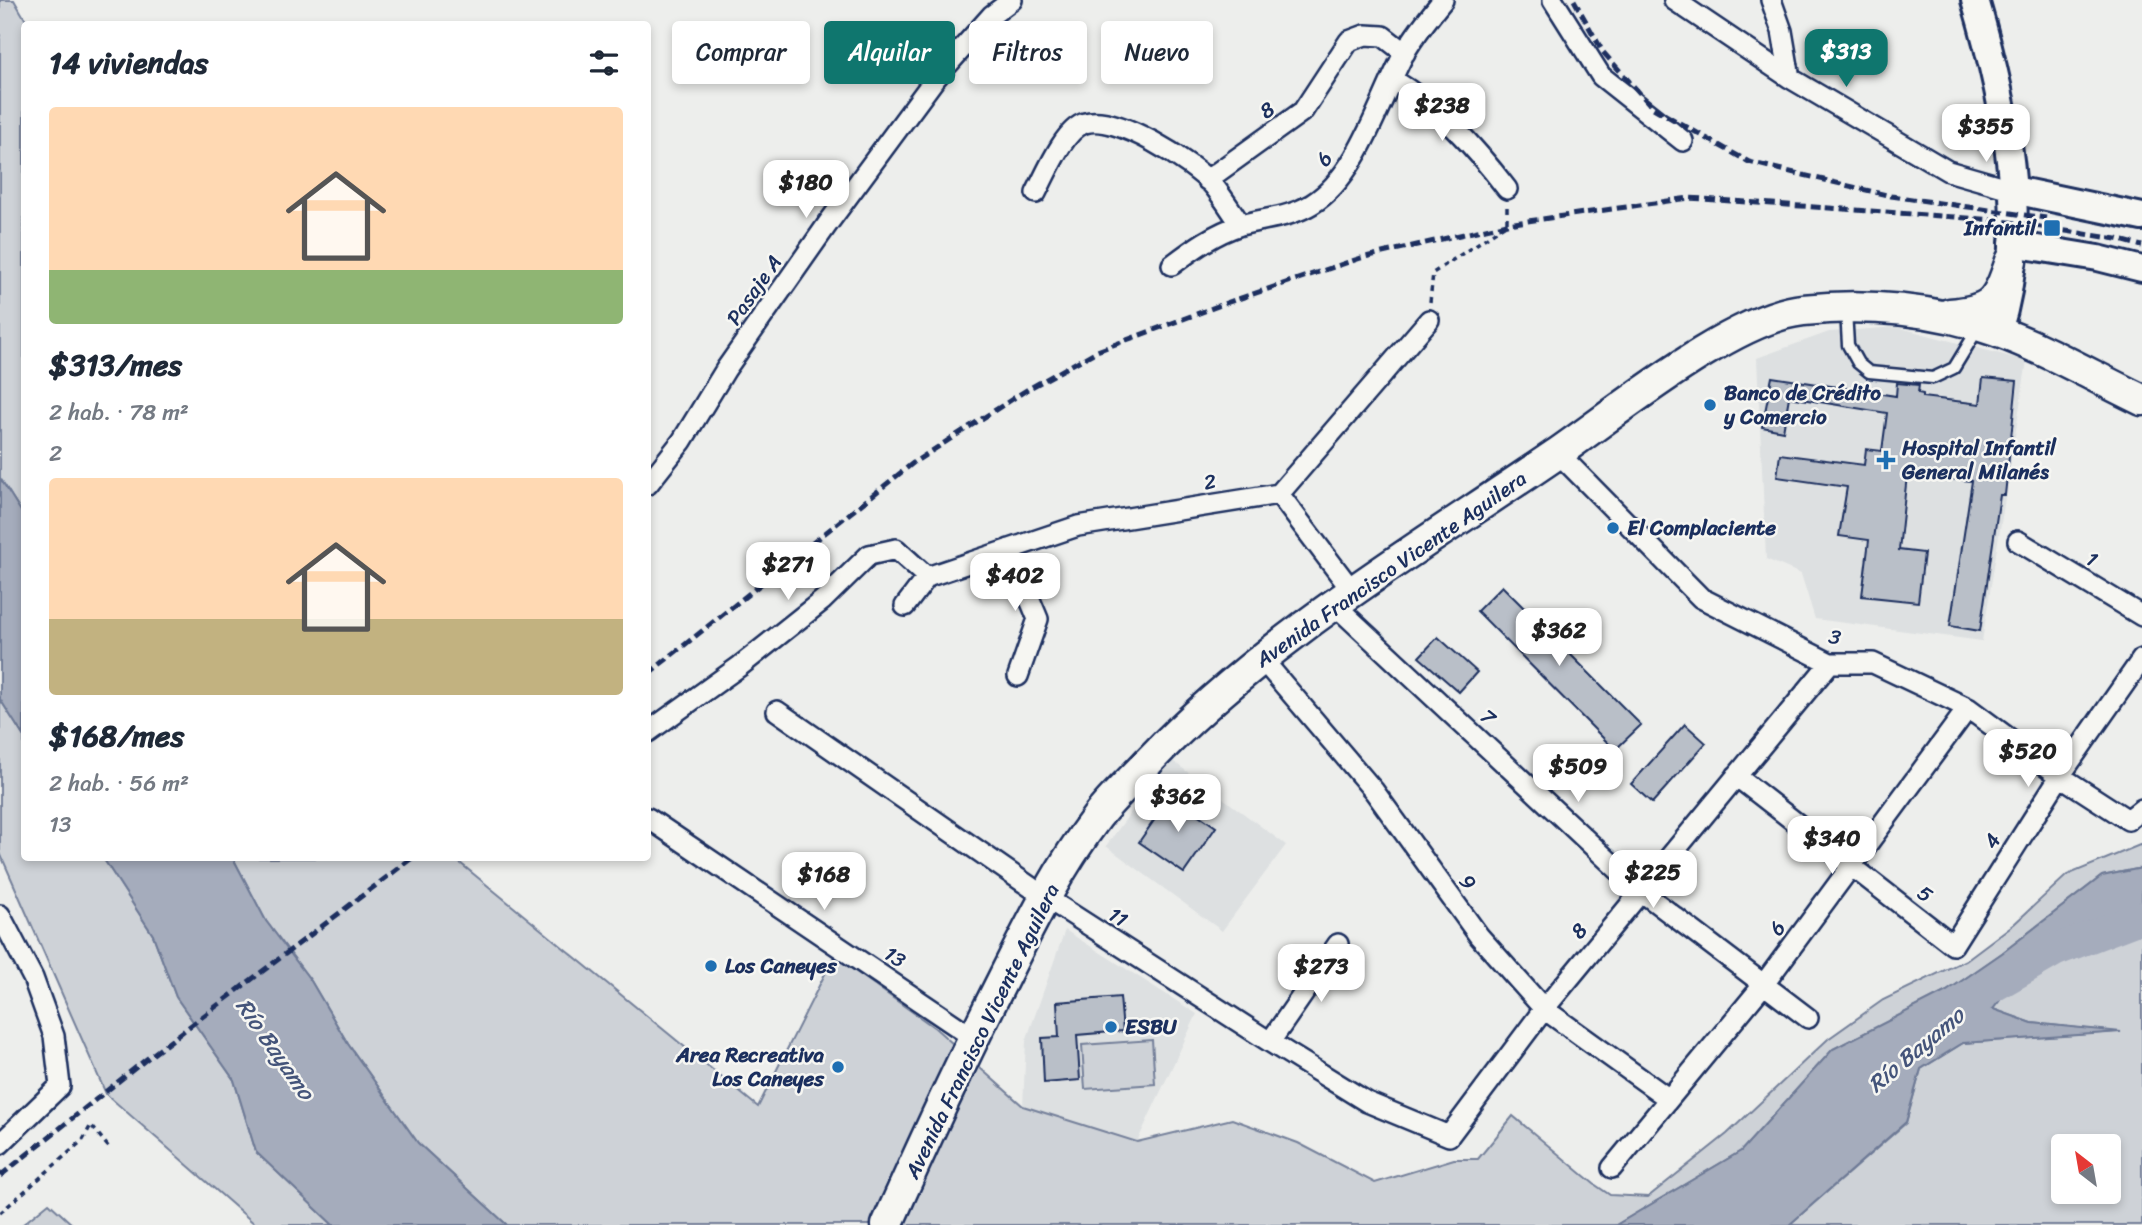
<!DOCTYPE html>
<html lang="es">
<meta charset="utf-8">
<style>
:root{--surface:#fff;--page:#f6f6f7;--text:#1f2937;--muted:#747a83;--accent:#0f766e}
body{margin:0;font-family:Sriracha,sans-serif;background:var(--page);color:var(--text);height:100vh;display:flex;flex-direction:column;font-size:26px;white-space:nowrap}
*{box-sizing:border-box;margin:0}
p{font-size:23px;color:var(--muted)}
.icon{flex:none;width:38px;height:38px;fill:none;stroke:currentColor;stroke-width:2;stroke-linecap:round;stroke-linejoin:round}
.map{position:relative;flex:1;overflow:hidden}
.drawer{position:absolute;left:21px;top:21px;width:630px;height:840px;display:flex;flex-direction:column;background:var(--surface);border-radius:7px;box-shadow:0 4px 10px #0003}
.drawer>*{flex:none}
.banner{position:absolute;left:672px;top:21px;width:665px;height:63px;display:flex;gap:14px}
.needle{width:46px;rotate:329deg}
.controls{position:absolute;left:2051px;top:1134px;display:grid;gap:14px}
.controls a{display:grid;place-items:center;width:70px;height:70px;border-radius:7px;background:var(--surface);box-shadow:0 4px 10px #0003;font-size:35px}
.price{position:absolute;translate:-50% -60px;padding:0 16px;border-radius:14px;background:#fff;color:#222;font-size:23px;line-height:46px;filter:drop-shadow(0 2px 4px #0008)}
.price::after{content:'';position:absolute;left:50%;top:42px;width:21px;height:16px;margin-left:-10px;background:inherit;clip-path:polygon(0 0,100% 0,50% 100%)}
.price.selected{background:var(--accent);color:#fff}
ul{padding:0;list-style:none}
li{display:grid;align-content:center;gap:14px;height:371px;padding:0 28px}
li span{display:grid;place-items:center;height:217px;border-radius:7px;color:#555}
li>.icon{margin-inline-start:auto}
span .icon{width:126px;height:126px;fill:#fffc;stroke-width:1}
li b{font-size:30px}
h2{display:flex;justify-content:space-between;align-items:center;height:84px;padding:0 28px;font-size:30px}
.tag{padding:0 24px;border-radius:7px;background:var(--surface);box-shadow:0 4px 10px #0003;font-size:24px;line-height:63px}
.tag.selected{background:var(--accent);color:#fff}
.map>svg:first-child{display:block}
</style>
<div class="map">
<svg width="2142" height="1225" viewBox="0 0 2142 1225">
<rect width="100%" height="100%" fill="#edeeec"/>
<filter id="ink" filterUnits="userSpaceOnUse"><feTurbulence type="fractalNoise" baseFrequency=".0143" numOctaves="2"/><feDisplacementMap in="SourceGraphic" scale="14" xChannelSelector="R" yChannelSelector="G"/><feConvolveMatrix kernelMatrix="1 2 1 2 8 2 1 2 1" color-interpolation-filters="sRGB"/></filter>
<g filter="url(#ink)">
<path fill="#dde0e1" d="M1897,327l130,34 -45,280 -167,-22 -14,-45 -35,-15 -9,-201 72,-26z
M1170,759l116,86 -64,86 -116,-85z
M1065,930l132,84 -60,128 -114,-36 3,-65z"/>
<path fill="#ced2d7" stroke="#74809a" stroke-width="2" fill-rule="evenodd" d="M0,0h14l14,24h-4v492l-24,-38z
M0,699l24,38v121h79l50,77 23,62 58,83 22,72 77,73h-77l-150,-131 -106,-241z
M2142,844v24l-40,8 -100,77 -55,38 -114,58 -92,102 -125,74h-1109l-89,-82 -70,-99 -37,-63 -45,-60 -33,-63h221l304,249 76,-151 101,72 88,78 114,36 95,-23 66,24 77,40 79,-24h24l35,-43 81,68 16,11 38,2 79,-63 101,-95 55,-39 83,-40 48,-36 53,-49z
M2142,902v323h-353l117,-102 15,-54 42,-26 152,-11 -83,-9 -39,-14 44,-56zM2063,1146h46v46h-46z
M1152,1040l3,44 -70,5 -3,-44z
M49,1203l24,22h-51z"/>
<path fill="#a5acbc" stroke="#6e7a96" stroke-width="2" d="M0,478l24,38v221l-24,-38z
M103,858h130l33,63 45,60 37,63 70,99 89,82h-174l-77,-73 -22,-72 -58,-83 -23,-62z
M2142,868v34l-105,51 -44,56 39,14 89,9 -158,11 -42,26 -15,53 -117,103h-173l125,-74 92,-102 114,-58 55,-38 100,-77z"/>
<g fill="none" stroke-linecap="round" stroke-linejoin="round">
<path stroke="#a5acbc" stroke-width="32" d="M1992,987l64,-37 86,-33"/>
</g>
<path fill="#b9bfc8" stroke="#1b2f5e" stroke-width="2" d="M1772,377l124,19 1,-13 22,2 -1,8 5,1v3l57,7 3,-26 34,3 -12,114h-5l-20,136 -30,-5 22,-145 -65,-6 -8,75 25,3 -6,49 -56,-6 7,-56 -30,-4 8,-49 -70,-10 3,-23 84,11 2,-16 16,2 5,-38 -98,-16 -6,34 -21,-4z
M1502,586l139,139 -26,25 -138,-139z
M1438,637l39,35 -18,20 -40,-35z
M1685,724l21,19 -54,60 -21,-19z
M1171,796l45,31 -32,46 -45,-31z
M1120,997l3,34 -46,4 3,45 -36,3 -2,-45 17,-1 -2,-35z"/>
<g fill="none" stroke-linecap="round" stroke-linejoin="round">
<defs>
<path id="service" d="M1846,310l2,35 10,18 11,9 64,6 21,-10 25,-41"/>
<path id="minor" d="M1553,0l48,76 82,65
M1674,0l116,78 158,93 66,19
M1771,0l11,31 8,47
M1392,79c47,28 82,67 115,110
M1207,180l96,-69 46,-70 16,-6 18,1 22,17
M1036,193c10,-19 28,-64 49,-70 31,-10 107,39 128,62 10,12 19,27 28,40
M1172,265c21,-16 43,-32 69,-40 24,-7 48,-7 71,-21 47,-29 68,-106 93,-152 11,-19 24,-35 38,-52
M1558,453l143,145 129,65h43l95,45 92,68 68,44 14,-11
M648,484l34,-43 44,-72 103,-147 105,-142 58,-65 20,-15
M1279,494l74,98
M2018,541l124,75
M1009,549l29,70 -20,57
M1335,605l307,287 166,126
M905,606l22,-29 151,-51 201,-32 150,-174
M1262,659l112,132 105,145 65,73 125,90
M777,711l268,186 225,145 97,60 82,34 95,-127 286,-346
M648,732l92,-66 83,-66 46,-45 27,-6 31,28
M1736,776l217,169 107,-169 82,-117
M648,818l326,220
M0,915l33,63 21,58 6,50 -60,58
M1270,1042l68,-98
M1612,1168l152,-184 204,-276"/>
<path id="tertiary" d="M2012,244l86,14 44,11"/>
<path id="secondary" d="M1975,0c30,102 57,227 23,331
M2014,190l128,27"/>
<path id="primary" d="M1950,314c44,-4 47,-13 61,-53
M887,1225c37,-83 75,-165 116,-246 28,-56 56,-112 94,-162 15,-20 35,-37 52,-56 117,-123 267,-211 406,-306 61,-42 178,-138 248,-145 63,-7 133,-1 193,21 50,18 98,46 146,69"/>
</defs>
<use href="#service" stroke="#1b2f5e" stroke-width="15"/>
<use href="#minor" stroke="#1b2f5e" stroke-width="24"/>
<use href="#tertiary" stroke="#1b2f5e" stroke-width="30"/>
<use href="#secondary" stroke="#1b2f5e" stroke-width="32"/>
<use href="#primary" stroke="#1b2f5e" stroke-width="35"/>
<path stroke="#1b2f5e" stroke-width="3.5" stroke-dasharray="5 5" stroke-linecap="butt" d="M1430,302l3,-29 74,-49v-18
M0,1213l83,-73 8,-15 19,24"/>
<use href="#service" stroke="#f6f6f2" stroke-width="10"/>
<use href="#minor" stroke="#f6f6f2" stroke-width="19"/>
<use href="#tertiary" stroke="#f6f6f2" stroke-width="24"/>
<use href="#secondary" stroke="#f6f6f2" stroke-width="26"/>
<use href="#primary" stroke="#f6f6f2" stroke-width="30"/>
<path stroke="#1b2f5e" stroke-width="5" stroke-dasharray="10 5" stroke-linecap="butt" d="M1574,0l29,52 50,56 96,54 142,34 155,22
M648,674l265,-211 115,-74 69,-38 129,-48 135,-45 146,-34 182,-26 307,22 121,19 25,7
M0,1176l144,-115 268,-203"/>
</g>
</g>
<g fill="#1f6fb2" stroke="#f6f6f2" stroke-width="2.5">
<rect x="2043" y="219" width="18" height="18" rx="3.5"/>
<circle cx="1710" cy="405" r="7"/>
<path d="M1882.5 449.5h7v7h7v7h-7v7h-7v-7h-7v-7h7z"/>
<circle cx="1613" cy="528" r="7"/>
<circle cx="711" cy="966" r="7"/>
<circle cx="1111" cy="1027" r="7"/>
<circle cx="838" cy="1067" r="7"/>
</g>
<g text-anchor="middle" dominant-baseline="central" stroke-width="5" stroke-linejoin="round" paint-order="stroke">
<g font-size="21" fill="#1b2f5e" stroke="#f6f6f2">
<text transform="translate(1267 110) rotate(-36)">8</text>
<text transform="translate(1324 159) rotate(-56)">6</text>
<text transform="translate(754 290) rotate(-55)">Pasaje A</text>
<text transform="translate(1210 482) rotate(-9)">2</text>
<text transform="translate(2092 559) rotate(31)">1</text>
<text transform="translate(1391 569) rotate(-35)">Avenida Francisco Vicente Aguilera</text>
<text transform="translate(1835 637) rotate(15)">3</text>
<text transform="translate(1488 717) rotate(43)">7</text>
<text transform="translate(1992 841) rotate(-58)">4</text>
<text transform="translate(1468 882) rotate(54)">9</text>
<text transform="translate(1925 894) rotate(38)">5</text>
<text transform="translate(1118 917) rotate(33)">11</text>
<text transform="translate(1777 928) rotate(-54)">6</text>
<text transform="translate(1579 931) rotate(-50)">8</text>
<text transform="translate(895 957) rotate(34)">13</text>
<text transform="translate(982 1031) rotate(-64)">Avenida Francisco Vicente Aguilera</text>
</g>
<g font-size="21" font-weight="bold" fill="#1b2f5e" stroke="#f6f6f2" text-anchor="start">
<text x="2036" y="228" text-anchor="end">Infantil</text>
<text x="1724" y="393">Banco de Crédito<tspan x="1724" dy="24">y Comercio</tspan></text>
<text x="1902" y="448">Hospital Infantil<tspan x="1902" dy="24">General Milanés</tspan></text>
<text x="1627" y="528">El Complaciente</text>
<text x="725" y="966">Los Caneyes</text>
<text x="1125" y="1027">ESBU</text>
<text x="824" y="1055" text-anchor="end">Area Recreativa<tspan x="824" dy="24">Los Caneyes</tspan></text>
</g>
<g font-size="23" font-style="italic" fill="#44547a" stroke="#f6f6f2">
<text transform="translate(275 1049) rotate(55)">Río Bayamo</text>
<text transform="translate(1916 1050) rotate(-40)">Río Bayamo</text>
</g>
</g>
</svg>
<div class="controls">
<a><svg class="needle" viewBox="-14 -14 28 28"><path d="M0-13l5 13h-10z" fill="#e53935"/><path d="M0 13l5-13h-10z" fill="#747a83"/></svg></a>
</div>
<b class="price selected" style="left:1846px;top:89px">$313</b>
<b class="price" style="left:1442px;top:143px">$238</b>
<b class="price" style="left:1986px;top:164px">$355</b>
<b class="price" style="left:806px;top:220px">$180</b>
<b class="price" style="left:788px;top:602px">$271</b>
<b class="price" style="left:1015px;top:613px">$402</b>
<b class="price" style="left:1559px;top:668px">$362</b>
<b class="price" style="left:2028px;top:789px">$520</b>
<b class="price" style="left:1578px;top:804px">$509</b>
<b class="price" style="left:1178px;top:834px">$362</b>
<b class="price" style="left:1832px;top:876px">$340</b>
<b class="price" style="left:1653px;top:910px">$225</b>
<b class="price" style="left:824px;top:912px">$168</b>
<b class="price" style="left:1321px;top:1004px">$273</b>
<div class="banner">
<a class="tag">Comprar</a>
<a class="tag selected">Alquilar</a>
<a class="tag">Filtros</a>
<a class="tag">Nuevo</a>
</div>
<section class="drawer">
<h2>14 viviendas<svg class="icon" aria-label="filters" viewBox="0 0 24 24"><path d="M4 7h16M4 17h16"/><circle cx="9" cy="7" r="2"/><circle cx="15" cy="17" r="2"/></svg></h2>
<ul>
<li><span style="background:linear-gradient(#ffd9b3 75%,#8fb573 0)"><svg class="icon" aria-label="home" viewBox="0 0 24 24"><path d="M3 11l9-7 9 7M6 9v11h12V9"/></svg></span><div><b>$313/mes</b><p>2 hab. · 78 m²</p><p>2</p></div></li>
<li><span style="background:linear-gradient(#ffd9b3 65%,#c2b280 0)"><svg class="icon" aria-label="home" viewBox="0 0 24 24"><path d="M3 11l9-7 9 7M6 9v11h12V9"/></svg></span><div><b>$168/mes</b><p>2 hab. · 56 m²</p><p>13</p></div></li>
</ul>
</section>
</div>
